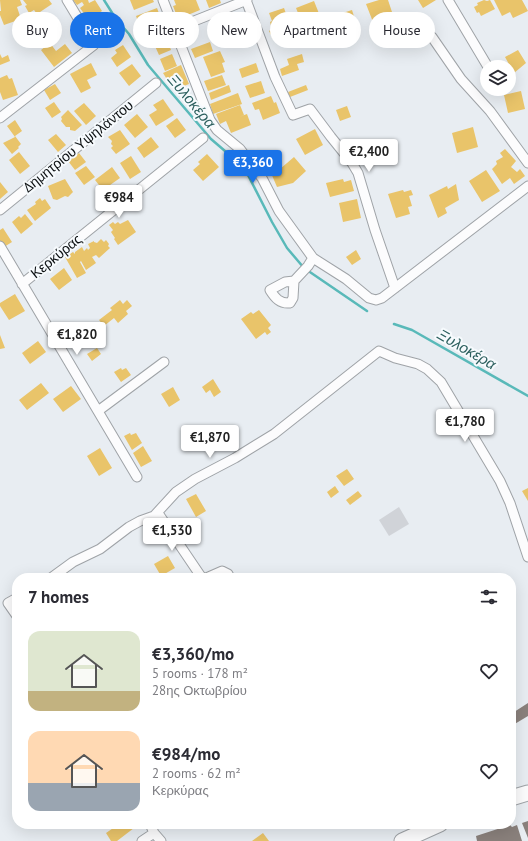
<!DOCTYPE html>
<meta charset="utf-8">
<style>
:root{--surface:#fff;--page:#f7f7f7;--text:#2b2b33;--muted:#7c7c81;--accent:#1a73e8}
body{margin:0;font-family:"PT Sans",sans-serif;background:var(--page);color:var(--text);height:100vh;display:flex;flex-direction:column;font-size:15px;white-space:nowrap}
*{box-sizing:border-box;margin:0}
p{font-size:13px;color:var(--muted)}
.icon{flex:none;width:22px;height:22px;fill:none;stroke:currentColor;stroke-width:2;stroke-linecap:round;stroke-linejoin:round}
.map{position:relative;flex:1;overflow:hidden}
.details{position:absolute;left:12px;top:573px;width:504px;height:256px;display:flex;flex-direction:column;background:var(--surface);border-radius:16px;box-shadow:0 4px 16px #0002}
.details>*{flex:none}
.hud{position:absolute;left:12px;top:12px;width:504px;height:36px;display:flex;gap:8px}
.controls{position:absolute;left:480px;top:60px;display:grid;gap:8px}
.controls a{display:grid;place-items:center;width:36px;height:36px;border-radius:50%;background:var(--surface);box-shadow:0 4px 16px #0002;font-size:20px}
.price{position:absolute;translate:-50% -34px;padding:0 9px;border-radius:4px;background:#fff;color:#222;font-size:13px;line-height:26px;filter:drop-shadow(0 1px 2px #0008)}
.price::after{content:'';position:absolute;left:50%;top:24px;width:12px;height:9px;margin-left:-6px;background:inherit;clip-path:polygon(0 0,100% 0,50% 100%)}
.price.active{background:var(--accent);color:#fff}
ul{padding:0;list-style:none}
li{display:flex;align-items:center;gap:12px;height:100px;padding:0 16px}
li span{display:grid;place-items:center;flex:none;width:112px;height:80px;border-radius:12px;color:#555}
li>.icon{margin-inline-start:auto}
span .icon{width:48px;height:48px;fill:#fffc;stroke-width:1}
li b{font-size:17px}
h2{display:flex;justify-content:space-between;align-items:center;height:48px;padding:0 16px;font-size:17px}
.chip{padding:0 14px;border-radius:18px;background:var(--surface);box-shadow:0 4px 16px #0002;font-size:14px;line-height:36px}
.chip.active{background:var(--accent);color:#fff}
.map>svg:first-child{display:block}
</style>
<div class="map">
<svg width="528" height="841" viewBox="0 0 528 841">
<rect width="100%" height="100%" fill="#e8edf2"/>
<path fill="#e9c46a" d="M0,0h20l2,5 -5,2 4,12 -17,6 -4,-10v-4h1z
M23,0h26l3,4 -15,10 -3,-4 -5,3 -4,-7 2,-1z
M73,0h15l1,3 6,-3 7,11 -6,4h-11l-5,-7 4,-3 -2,-3 -5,3z
M130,0h23l1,2 -20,8z
M174,0h22l4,10 -22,9 -5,-13 3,-1z
M206,0h14l1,3 -12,5z
M379,0h9l5,15 -20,7 -7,-18z
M418,0h18l-13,8z
M484,0l3,1 3,-1 5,9 -14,7 -2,-4 -2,1 -3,-6 4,-2 -1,-2z
M494,0h28l6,11 -15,7 -3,-6 -8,4z
M314,1l6,15 -18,7 -6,-15z
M157,8l6,16 -21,8 -6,-16z
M284,8l6,17 -4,2 3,6 -16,6 -4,-8 3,-2 -2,-7 2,-1 -3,-8z
M352,10l5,16 -21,7 -6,-16z
M242,14l1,3 3,-1 2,5 -3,2 1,1 -6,3 -1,-2 -3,1 -3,-6 5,-2 -1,-3z
M107,17l8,10 -12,9 -3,-6 -3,3 -4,-5z
M242,27l4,12 -12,5 -5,-13z
M167,39l4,11 -12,5 -5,-11z
M210,42l3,9 -18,7 -4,-9z
M50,43l6,8 9,-7 7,9 -18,14 -13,-17z
M123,45l8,12 -14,10 -6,-9 6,-5 -2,-3z
M518,50l8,13 -12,10 -9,-16z
M220,51l5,11 -3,1 3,9 -14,5 -8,-20z
M0,54l2,4 6,-3 2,6 -10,4z
M172,54l5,12 -12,5 -5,-12z
M302,54l2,8 -7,2 2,6 -17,6 -2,-7 9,-4 -2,-6z
M91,63l6,12 -10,5 4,8 -10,5 -11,-19z
M256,63l3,9 -17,6 -3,-9z
M132,64l9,12 -12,10 -10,-13z
M181,65l8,19 -13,5 -5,-10 -3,2 -5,-8z
M7,75l2,4 3,-1 6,17 -15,5 -3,-8v-14z
M222,75l4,10 -18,6 -4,-10z
M261,81l4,12 -15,5 -5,-12z
M55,84l6,9 -11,7 -6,-10z
M229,85l2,7 -20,8 -2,-7z
M306,85l2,5 -18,7 -2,-5z
M521,91l4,18 -17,4 -4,-18z
M238,93l4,11 -29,10 -3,-10z
M271,96l3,7 2,-1 4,11 -17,7 -4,-11 -4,1 -3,-7z
M163,99l11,16 -18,11 -7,-11 8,-5 -4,-5z
M54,102l7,10 -9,6 -7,-10z
M84,103l12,13 -10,9 -12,-14z
M240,105l4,10 -5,2 8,-3 4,11 -20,8 -5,-12 -6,3 -4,-10z
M347,106l4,11 -11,4 -4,-11z
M68,110l14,15 -7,6 -5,-1v-3h-4l-5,-6 1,-2 -1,-2z
M137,114l11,13 -13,11 -11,-13z
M177,118l9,12 -11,8 -9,-12z
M15,120l7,11 -7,5 6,8 -3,3 1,1 -7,6 -9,-11 12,-6 -8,-11z
M473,127l5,20 -21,6 -5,-20z
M315,129l8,16 -18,10 -9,-16z
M120,130l10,14 -14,10 -5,-6 2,-2 -2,-2 1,-3 -4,-4z
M56,134l10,11 -8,7 -10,-12z
M151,137l8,10 -15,11 -7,-10z
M505,149l11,12 -5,6 6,5 3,-3 5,7 -11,8 -4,-6 -8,6 -10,-15 5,-5 -1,-3 7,-4 -3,-4z
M19,152l11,14 -10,8 -11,-14z
M79,153l7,9 -11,8 -7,-9z
M207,154l12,13 -16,14 -10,-11 7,-6 -2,-2z
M131,156l10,16 -11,7 -10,-16z
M294,157l12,14 -13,12 -16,4 -6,-14 9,-4z
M86,166l9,11 -11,8 -9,-12z
M112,167l8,11 -17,12 -8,-10z
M486,170l14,21 -18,11 -13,-21z
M65,179l8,13 -5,5 -3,-1 -8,4 -4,-1 -5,-13z
M343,179l1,3 7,-2 3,11 -24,6 -4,-14z
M0,182l8,10 -8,7z
M456,184l3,16 -14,8 2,5 -9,5 -9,-23 18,-9 1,3z
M403,190l1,2 7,-2 2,5 -4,1 3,10 -4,1 2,7 -14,4 -8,-24z
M40,198l2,3 3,-2 6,9 -16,13 -8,-11 9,-6 -1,-2z
M357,199l4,19 -18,4 -4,-19z
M25,214l8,10 -12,10 -9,-12 7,-6 2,2z
M128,220l8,12 -18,13 -4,-6 1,-1 -4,-6 2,-2 -4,-5 4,-3 2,2 3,-2 2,2z
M3,228l9,14 -8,5 -4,-5v-12z
M101,239l3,3 2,-2 3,4 -1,2 2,2 -11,10 -3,-3 -4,2 4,6 -10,7 -5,-9 -1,1 6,11 -9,5 -12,-21 8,-5 2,2v-2l7,-5 2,4 3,-3 1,2 2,-2 -2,-4 6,-3v1l3,1z
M356,250l5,9 -9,6 -6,-8z
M64,268l8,12 -13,10 -9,-11z
M15,294l10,17 -16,9 -9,-14v-3z
M120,300l3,4 4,-4 5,6 -6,5 2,3 -10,9 -4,-5 -10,8 -5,-6 13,-10 -2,-2z
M259,310l12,15 -3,3 3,4 -4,3 -2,-3 -9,7 -15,-20 10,-7 2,2z
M0,335l5,13 -5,1z
M38,341l8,11 -16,12 -8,-11z
M97,348l4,6 -9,7 -5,-7z
M121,368l1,2 4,-2 5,7 -10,7 -7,-10z
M213,379l8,13 -7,5 -4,-7 -4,3 -4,-6z
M41,383l8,10 -22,17 -8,-10z
M71,386l10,13 -18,13 -10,-13z
M173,387l7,13 -11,7 -8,-13z
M130,433l1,2 5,-2 6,10 -10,7 -8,-14z
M143,446l9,15 -11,6 -8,-14z
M100,448l12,20 -13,8 -12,-20z
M347,469l7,10 -10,7 -8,-10z
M335,486l4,6 -8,6 -4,-6z
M528,488v13l-6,-10z
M358,491l4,5 -12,9 -4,-5z
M196,494l10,17 -10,6 -10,-18z
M168,556l7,12 -14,8 -7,-12z
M119,824h12l3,4 -17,13h-6l-5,-8z
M263,833l6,8h-17z"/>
<path fill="#8a817c" d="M528,703v13l-15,9 -2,-4v-7z
M528,821v17l-6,-15z
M510,825l2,2 5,-2 5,16h-45l-1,-5z"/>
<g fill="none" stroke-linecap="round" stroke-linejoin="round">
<path stroke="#59b9b9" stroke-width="2.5" d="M104,0l12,19 13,15 19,31 22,26 41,48 28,24 9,12 24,47 15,26 17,20 63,43
M394,324l18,6 116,66"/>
</g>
<path fill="#d0d3d8" d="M399,507l10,17 -20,12 -10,-16z"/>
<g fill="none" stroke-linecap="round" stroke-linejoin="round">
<defs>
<path id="minor" d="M163,0l47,120 7,10 23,19 22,29 17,33 34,47 33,21 23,19 7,2 6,-2 146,-112
M246,0l29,77 18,38 17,-6 21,28 21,26 6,10 17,57 20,58
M448,0l40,67
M174,29l73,-29
M432,37l29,42 29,32 38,52
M0,118l94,-73 -27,-45
M0,210l156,-127
M0,246l137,231
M294,281l-9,1 -15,8c5,8 10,14 20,13l3,-5 1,-17 14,-15 5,-8
M22,284l181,-146
M98,411l66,-49
M158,513l44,65
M51,578l22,-16 27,-13 29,-22 11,-6 14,-5 22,-24 19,-13 40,-21 39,-24 105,-83 16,7 23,6 9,5 14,13 59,99 10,22 18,54
M206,578l16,-7 6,3 2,4
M17,598l-9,5 9,13
M150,824l4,9 7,8
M142,841l12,-8"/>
<path id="primary" d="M511,798l17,-5
M402,841l38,-17"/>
</defs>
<use href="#minor" stroke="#9fa3a7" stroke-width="11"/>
<use href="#primary" stroke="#9fa3a7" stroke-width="17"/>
<use href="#minor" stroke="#fcfcfd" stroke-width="9"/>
<use href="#primary" stroke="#fcfcfd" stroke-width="15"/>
</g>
<g text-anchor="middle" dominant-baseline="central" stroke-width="4" stroke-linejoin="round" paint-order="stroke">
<g font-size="14" fill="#0c1012" stroke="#f6fafd">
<text transform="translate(78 146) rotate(-39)">Δημητρίου Υψηλάντου</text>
<text transform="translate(56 256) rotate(-39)">Κερκύρας</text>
</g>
<g font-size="15" font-style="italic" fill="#2d605f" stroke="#f6fafd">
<text transform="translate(192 101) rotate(50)">Ξυλοκέρα</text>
<text transform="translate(467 349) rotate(30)">Ξυλοκέρα</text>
</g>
</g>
</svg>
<div class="controls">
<a><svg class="icon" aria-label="layers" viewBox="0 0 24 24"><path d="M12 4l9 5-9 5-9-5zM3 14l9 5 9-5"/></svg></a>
</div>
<b class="price" style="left:369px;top:173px">€2,400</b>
<b class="price active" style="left:253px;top:184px">€3,360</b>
<b class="price" style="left:119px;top:219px">€984</b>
<b class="price" style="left:77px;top:356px">€1,820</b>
<b class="price" style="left:465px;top:443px">€1,780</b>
<b class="price" style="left:210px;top:459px">€1,870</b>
<b class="price" style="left:172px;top:552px">€1,530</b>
<div class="hud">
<a class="chip">Buy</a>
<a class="chip active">Rent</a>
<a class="chip">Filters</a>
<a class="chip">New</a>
<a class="chip">Apartment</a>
<a class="chip">House</a>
</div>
<section class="details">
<h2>7 homes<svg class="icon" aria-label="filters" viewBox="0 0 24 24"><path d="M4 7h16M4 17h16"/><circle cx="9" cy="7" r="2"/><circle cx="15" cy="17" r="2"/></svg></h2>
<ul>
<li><span style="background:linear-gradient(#dfe7d0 75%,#c2b280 0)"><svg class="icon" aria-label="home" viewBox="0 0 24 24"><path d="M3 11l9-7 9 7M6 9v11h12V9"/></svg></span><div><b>€3,360/mo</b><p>5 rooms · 178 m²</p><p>28ης Οκτωβρίου</p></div><svg class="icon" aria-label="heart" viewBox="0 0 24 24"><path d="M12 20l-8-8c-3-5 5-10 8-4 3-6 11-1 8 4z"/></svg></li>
<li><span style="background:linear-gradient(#ffd9b3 65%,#9aa5b1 0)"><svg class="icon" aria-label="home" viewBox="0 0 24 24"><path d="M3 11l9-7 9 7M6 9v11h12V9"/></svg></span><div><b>€984/mo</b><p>2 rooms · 62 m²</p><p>Κερκύρας</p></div><svg class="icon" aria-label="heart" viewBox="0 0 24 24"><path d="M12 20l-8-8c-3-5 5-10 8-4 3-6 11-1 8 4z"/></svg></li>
</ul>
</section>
</div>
